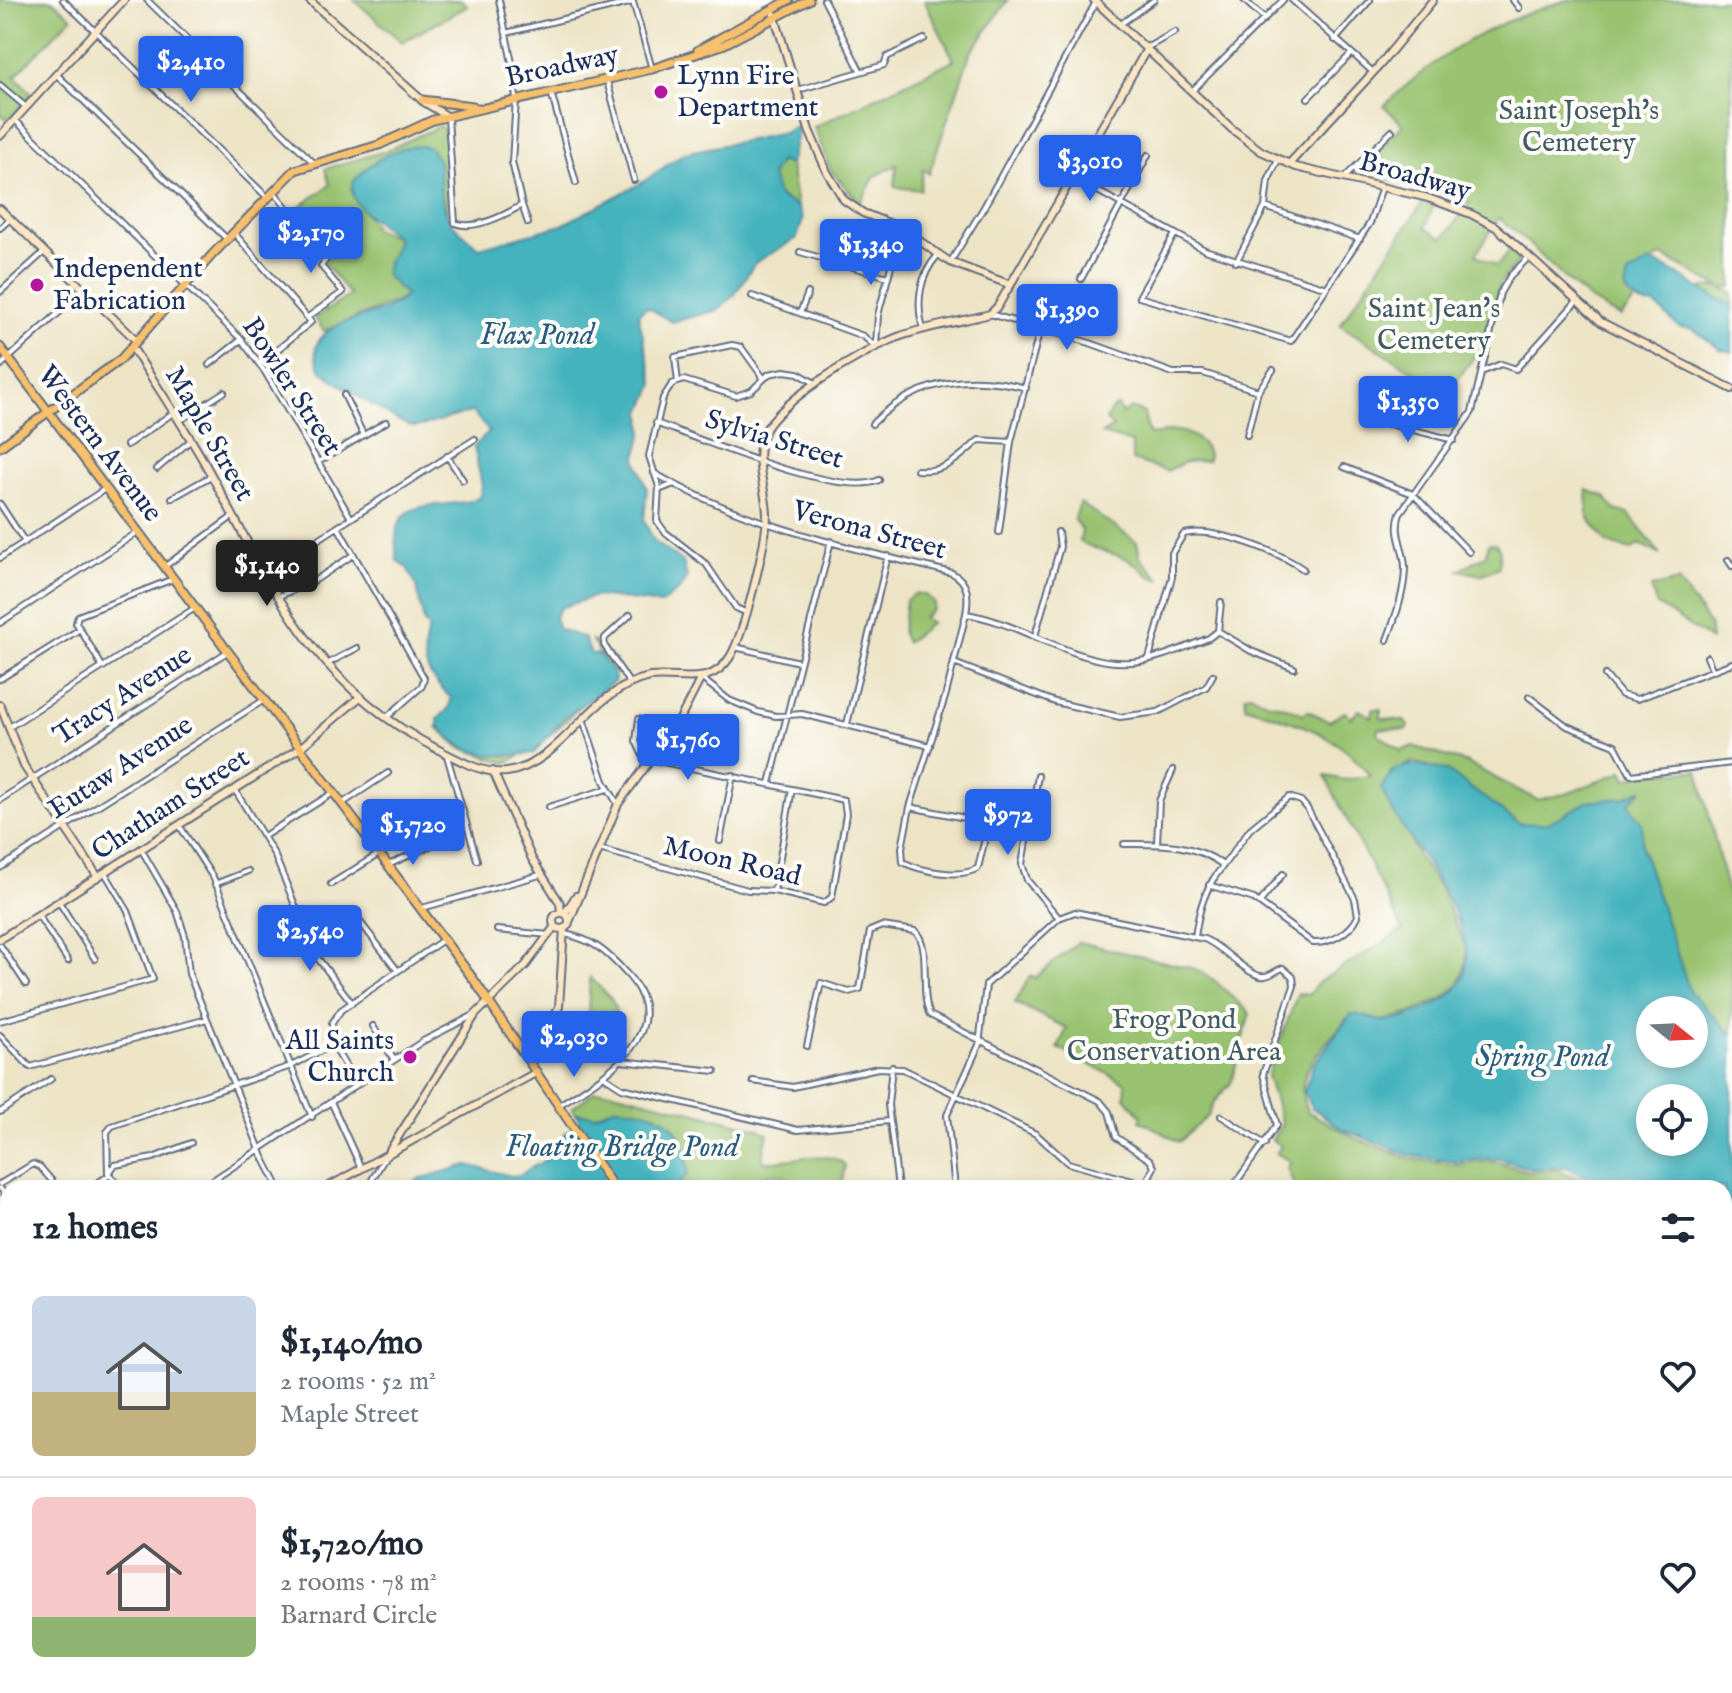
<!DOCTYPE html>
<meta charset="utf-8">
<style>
:root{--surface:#fff;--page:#f6f6f7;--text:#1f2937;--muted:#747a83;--line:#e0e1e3;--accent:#2563eb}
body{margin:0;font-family:"IM FELL English",serif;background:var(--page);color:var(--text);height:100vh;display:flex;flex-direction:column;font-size:30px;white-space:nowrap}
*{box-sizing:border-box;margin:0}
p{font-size:26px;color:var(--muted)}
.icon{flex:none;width:44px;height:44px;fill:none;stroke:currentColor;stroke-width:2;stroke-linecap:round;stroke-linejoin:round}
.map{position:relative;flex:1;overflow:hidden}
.panel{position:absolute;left:0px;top:1180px;width:1732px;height:514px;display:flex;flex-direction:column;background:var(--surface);border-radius:24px 24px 0 0;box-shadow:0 4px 12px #0003}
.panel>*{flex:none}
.needle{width:52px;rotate:108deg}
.buttons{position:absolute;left:1636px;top:996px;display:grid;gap:16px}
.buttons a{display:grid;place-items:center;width:72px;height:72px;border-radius:50%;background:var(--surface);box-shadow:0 4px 12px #0003;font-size:40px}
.price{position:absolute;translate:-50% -68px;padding:0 18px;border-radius:8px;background:var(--accent);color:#fff;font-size:26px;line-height:52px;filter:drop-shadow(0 2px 4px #0008)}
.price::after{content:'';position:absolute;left:50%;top:48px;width:24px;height:18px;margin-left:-12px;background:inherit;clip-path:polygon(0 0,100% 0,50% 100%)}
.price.current{background:#222;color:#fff}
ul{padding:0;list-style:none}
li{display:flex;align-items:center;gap:24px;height:200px;padding:0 32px}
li+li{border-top:2px solid var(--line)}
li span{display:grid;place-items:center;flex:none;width:224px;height:160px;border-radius:12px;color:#555}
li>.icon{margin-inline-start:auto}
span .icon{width:96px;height:96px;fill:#fffc;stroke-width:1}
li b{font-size:34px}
h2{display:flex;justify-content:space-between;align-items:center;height:96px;padding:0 32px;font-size:34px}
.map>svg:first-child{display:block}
</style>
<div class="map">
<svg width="1732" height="1693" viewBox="0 0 1732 1693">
<rect width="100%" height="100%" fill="#fdfcf7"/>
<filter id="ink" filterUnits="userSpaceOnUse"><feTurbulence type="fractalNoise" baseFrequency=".0125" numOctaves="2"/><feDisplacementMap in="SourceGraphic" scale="16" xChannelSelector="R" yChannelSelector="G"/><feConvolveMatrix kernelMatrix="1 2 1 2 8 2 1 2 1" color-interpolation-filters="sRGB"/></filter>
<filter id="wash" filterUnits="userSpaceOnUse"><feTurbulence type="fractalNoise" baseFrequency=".006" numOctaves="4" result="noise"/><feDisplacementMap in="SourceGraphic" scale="32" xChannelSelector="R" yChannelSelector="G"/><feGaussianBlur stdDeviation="1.8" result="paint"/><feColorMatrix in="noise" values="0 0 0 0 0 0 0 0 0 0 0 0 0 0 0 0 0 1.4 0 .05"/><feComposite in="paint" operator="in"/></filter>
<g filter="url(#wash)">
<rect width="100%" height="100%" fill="#ede4c6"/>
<path fill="#98c26f" stroke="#5a7866" stroke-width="2" d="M0,0h52l20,17 -57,59 17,18 -24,26 -8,-7z
M354,0h108l6,6 -66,36z
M924,0h84l-38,54 -41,120 -6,-5 -3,21 -25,-3 2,-22 -22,11 -15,27 -29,-32 -17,-44 140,-67z
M1567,0h165v287l-10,1 10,5v12l-35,-17 22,-1 -57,-31 -7,4 -11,30 -23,27c-51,-22 -79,-67 -122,-99l-23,36 21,12 15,-19 6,5 1,9 -19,22 -14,57 -38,53 -108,-68 83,-123 11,2 -9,24 18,10 27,-35 -27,-11 -89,-18 49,-49 -19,-19c56,-55 108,-83 183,-106z
M440,126l5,4 2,86 -96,-27 24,41 20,6 17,59 -88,36 -9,-13 35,-23 -26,-32 17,-16 -18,-25 -7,7 -18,-21 32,-23 -5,-16 60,-18z
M780,161l10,4 7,41c-17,-4 -25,-17 -26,-34z
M1118,406l4,8 9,-6 13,5 5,21c10,2 12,-2 20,-3 17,-2 41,11 39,29l-22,2 -19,9 -35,-11v-17l-30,-9 11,-7 -7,-7 6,-11z
M1587,490l18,7 10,13 14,4c11,16 21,26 32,41l-21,-11 -9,6 -24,-7 -19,-26z
M1080,503l57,39 3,15 20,22c-10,0 -17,-10 -26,-16 -16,-11 -37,-10 -54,-22l2,-11 -8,-10z
M1489,543l7,1 4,6 -1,17 -18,8 -22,-5 26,-14z
M1678,581l31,43 2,16 -55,-36 -5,-16z
M916,593l11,3 7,6 -1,7 -10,9 8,5 -25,20 -4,-10 4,-33z
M591,639l25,22c-32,43 -61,79 -110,102l-45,-15 -24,-21 12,-10 160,-48z
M1251,694c17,13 35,9 52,20l5,-3 21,10 16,-9 6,6 8,-8 13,7 1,-8h8v9l23,3 5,6 -3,3 -27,-2 -2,5 24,18 12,-5 54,17 70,37 32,-7 54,-22 4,8c22,-9 48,-5 71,-9l34,140v130l-46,-51 -47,-151 -123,-15 -70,-52 -33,-9 -22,10 -8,15 20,34 15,36 21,30 27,61v15l-7,22 -17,14 -36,16 -34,9 -18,-9 -7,3c-21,29 -57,52 -40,93l50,28 54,20 48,6 33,-4 39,11 28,-2 43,18h-307l-8,-20 4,-6 -15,-9 5,-7 -9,-6 10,-16 -15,-48 31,-83 10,2 11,-13 84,-52 -78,-154 20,4 25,-4c-33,-45 -75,-53 -125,-70v-11z
M1078,942l117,27 19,11 36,33 -19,70 -18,20 -4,12 -30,27 -39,-22 2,-4 -17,-19 1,-14 -68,-35 9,-20 -52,-25 15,-27 5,2z
M590,977l22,23 5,14 -7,9v8l-11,11h-4l-8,-10z
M595,1091h15l149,38 9,5 -6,27c25,3 65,-14 83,4l-3,18 4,5h-48l-15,-13 -13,-1 -24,14h-71l4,-5c1,-27 7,-47 -16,-65l-81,7 -10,-17z
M1724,1246l8,8v386l-8,3z
M1298,1686h180l-12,7h-183z"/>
<path fill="#44b3be" stroke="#30718e" stroke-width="2" fill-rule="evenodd" d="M794,127l4,1 -8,37 -10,-4 -9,14 8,22 18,9 6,13 -6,19 -42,25 -20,31 -16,16 -47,12 -25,-15 -9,7 16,71 -12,27 1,21 -7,25 11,31 -3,31 10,21 29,21 4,15 -8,13 -18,14 -66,-8 -35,12 -6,11 5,10 25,9 7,16h7l16,18 1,9 -51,37 -30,35c-33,5 -73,4 -95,-27l-1,-7 11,-11 2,-10c-27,-25 -32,-39 -22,-71l-5,-4 -8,-38 -9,-17 -10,-8c-11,-74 45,-46 82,-62l3,-12 -8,-39 15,-15 -16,-20c-16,2 -51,16 -61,15 -10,-2 -84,-49 -91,-57 -5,-8 -6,-16 -5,-24 15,-33 67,-25 90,-51l-20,-19c-2,-19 12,-23 11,-38 -14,-14 -51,-30 -44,-56 17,-20 48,-41 76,-35l10,14 2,35 9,26 29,26 83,-23 81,-43 41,-29 99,-20z
M1650,262c30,8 52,33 82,43v47l-12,-3 -27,-20 -14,-2 -25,-23c-14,2 -23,-3 -29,-16l3,-13z
M1410,765l36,5 74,54 28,-1 39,-21 36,-4 20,-9 -15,15 14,19v26l48,143 42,43v215l-8,-9v-53h-117l-40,-21 -35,2 -37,-11 -36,4 -47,-6 -68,-26 -33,-23 -7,-15 9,-27 38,-51c16,0 25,9 41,7 17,-3 31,-11 46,-18 83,-42 -38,-163 -57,-215l14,-19zM1650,1010h44v44h-44zM1650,1098h44v44h-44z
M614,1107c48,1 73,19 74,67l-13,14h-268l12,-9 48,-14 45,11 7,-1 26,-15 18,-25 16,-12 -2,-10 18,2z"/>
</g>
<g filter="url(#ink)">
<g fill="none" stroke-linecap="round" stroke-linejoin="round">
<defs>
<path id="street" d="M63,0l203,196
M147,0l167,163
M824,0l36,70
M1244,0l21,19
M1292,0l81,72
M1513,0l6,8
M633,2l19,67
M1122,23l32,-23
M506,33l127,-31
M1335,40l35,-40
M1148,47l27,-15
M56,74l171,165
M607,81l27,99
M0,85l26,22
M798,90l86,-25 3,-8 37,-18
M1192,91l91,-91
M551,92l25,91
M1308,98l43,-44
M448,118l7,105c19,8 50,-8 67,-18l-10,-43 4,-63 -4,-36 -13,-63
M15,120l226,219 24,33 86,146
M1345,177l47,-46
M1074,178l131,72 122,38
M274,192l18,22
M522,205l6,18
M1265,207l95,32
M0,228l10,-9
M235,234l76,88 -51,42
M1175,234l-36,63 152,44 79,-118 12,-36
M800,252l88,25
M951,261l33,-54 112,-205
M1236,262l29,-55 3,-26 10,-21
M1081,279l67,-124
M0,292l44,-40
M752,296l111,40 13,11
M800,313l8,-20
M990,314l100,29 83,30h30l55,18
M308,317l35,-25 -22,-26 16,-20
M923,329c-7,-26 -4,-53 15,-74
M876,345l2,-30 23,-86
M209,365l33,-26
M0,366l84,-76
M1484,371l17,-7 15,5 60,-67
M678,382l-3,-25 57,-12 9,2 21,29
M344,395l18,37
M1369,419l85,21
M179,421l45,-29
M656,423c44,16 186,76 223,57
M872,424c43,-44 97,-51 154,-36
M1247,435l11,-44 15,-21
M127,445l46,-32
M447,456l16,24
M318,462l68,-40
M1344,467l69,27 56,58
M157,469l33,-28
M917,470c29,3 41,-12 62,-30l32,2 29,-113
M654,473c91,53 197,75 298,100 17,9 17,24 14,41 55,8 112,53 166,48 26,-2 53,-15 77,-24l9,-7 33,20 43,17
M659,490l15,-6
M172,498l39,-22
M0,504l25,38
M338,527l86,151 -2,8 -35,31
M999,532l12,-90
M0,558l105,-69
M1728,560l4,6
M164,567l68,-50
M264,574l211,-135
M279,596l32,-13 42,-28
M745,612l-9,-4 -30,-44 -41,-32 -8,-11 2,-34 -10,-31 14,-58 9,-14 12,-4 52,16 15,-5 18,-17 15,-3 14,2 17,10
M630,615l-25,23 -1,7 26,39
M0,623l138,-91
M80,629l-4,-6 2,-7 95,-37
M1218,631l3,-29
M1035,636l25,-89 -2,-15
M1387,640c8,-22 18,-48 18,-73 -1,-21 -12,-33 -5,-54l72,-101 28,-119 10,-17 19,-19
M735,647l64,15
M1707,657l6,14
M1149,658l23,-81v-24l12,-19c29,-8 95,18 119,35
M954,663l101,39 65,15 38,-5 48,-25 7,-12
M327,664l30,-16
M1605,675l17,20 15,4 95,-36
M701,678l28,22 29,12 18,4 26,-2 128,32
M0,679l80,-50 22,37
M1529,697l38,29 48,19 16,30 101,-12
M583,719l21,62 13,22
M847,724l41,-168
M11,726l184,-118
M447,756l30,104
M1038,776l-16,88 5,16 32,38
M770,783l61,-242
M235,790l39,64 42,102 36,47
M0,800l227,-148
M343,803l45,-30
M549,807l58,-18
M910,807l-8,41 1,14c17,9 58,17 75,6l8,-34 -6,-13 -70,-14 36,-113 20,-80
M179,825l35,54 98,238
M264,836l69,-43
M370,839l56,-33
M720,841l13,-66
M1124,844c36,0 69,-2 99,21
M1157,844l2,-43 14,-31
M141,849l36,62 8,25 4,38 74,183 16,31
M599,849l149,41 26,1 50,12 8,-6 14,-83 -2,-14 -200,-42 -8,-17 3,-22
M388,865l42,-19
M0,868l264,-168
M215,884l33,-13
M331,884l48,-30
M774,891l18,-102
M59,902l36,57
M1260,902l23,-28
M422,908l118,-33
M354,914l44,57
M38,915l30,46
M497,930l52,5
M1195,937c3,-21 7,-40 19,-59l36,-49 39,-32 12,4 6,7 48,91 3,17c-7,16 -28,28 -45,27l-59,-44 -45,-14
M0,945l26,39
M0,1021l153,-42 -25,-68 -23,-38
M373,1026l21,34
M0,1035l30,32 177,-48
M333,1044l-1,-21 9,-13 102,-70
M621,1061l94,10
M892,1067l-4,38 10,83
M605,1077l17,11 176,42 91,-9
M753,1081l40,6 85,-19 25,1 133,65 32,29 72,20 7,-2 7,-14 -4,-7 -34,-23 -7,-25 -9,-11 -170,-86c-11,-22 2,-69 -15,-84l-33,-5 -12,5 -10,58 -11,3 -28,-9 -14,63
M332,1104l29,64
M559,1105c46,-28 122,-75 66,-133 -19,-21 -32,-32 -60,-38
M0,1112l51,-33
M1221,1116l44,28
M108,1173l7,-8 38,-7 38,-15
M0,1184l33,-20 7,3 18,21
M0,1188l8,10
M89,1188l21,-13
M122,1188l-14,-15 -1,-41 5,-6 179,-60 42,-21 24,40
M201,1188l222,-147 53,-27
M367,1188l19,-32
M955,1188l-8,-73 32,-70 7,-60 73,-67 16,-6 129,27c18,6 46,40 61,37 7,-1 11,-6 18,-8l10,9 1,9 -31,88 14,51 -45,63
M0,1239l8,-3
M0,1266l8,11
M7,1297h1
M0,1612l8,-3
M35,1686l3,7
M141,1686l2,7
M750,1686l11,7
M966,1686h2
M262,1693l3,-7
M345,1693l4,-7
M783,1693l2,-7
M922,1693l5,-7
M1529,1693h5"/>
<path id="secondary" d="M309,0l115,102 23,14
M1094,0l138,129 29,22 35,16 132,31 43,16 25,13 105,95 131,67
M774,14l35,116 18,42 17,28 19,13 38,15 49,34 61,23
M0,136l124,-136
M1289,164l90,-98 54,-66
M0,209l137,132
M132,347c24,38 50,76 72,115 67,120 103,219 233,287 20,10 47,26 70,23 42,-6 68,-51 101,-75 12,-9 27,-17 42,-20 30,-4 60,12 80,-20 14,-22 37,-117 37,-143 -1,-25 -12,-49 -6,-74 10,-36 103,-90 137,-103 30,-11 61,-15 92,-23l8,-8 150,-259
M0,705l24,61 74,111
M493,771l39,88 28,44 1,9
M553 921a8 8 0 1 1 16 0a8 8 0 1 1-16 0Z
M565,913l11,-17
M569,922l49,-118 60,-81 23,-45
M0,939l300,-191 59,-50
M528,1060l31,-53 5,-79
M386,1156l90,-142 50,-49 29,-39
M326,1188l211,-116
M0,1369l8,-3
M0,1483l8,25
M80,1686l2,7"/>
<path id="primary" d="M698,50l91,-50
M422,100l51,6
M0,347l474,633 140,208
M0,447l121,-88 91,-104 83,-85 84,-25 54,-25 219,-51 73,-25 84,-44
M1013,1686l7,7
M1024,1686l8,7"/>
</defs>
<use href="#street" stroke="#646e82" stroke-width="8"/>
<use href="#secondary" stroke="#646e82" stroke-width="10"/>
<use href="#primary" stroke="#646e82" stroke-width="11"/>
<use href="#street" stroke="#fff" stroke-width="4"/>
<use href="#secondary" stroke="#fce6c4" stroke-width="6"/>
<use href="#primary" stroke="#f7c06c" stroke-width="7"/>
</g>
</g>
<g fill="#b5179e" stroke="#fdfcf7" stroke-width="3">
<circle cx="661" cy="92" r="8"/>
<circle cx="37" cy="285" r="8"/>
<circle cx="410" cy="1057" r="8"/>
</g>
<g text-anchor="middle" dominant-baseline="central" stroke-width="8" stroke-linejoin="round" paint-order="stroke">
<g font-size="28" fill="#1b2f5e" stroke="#fdfcf7">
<text transform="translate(562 67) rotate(-12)">Broadway</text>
<text transform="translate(1415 177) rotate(16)">Broadway</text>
<text transform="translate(291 387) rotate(57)">Bowler Street</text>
<text transform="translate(209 434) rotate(60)">Maple Street</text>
<text transform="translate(774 440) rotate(17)">Sylvia Street</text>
<text transform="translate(99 444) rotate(53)">Western Avenue</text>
<text transform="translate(869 531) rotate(15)">Verona Street</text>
<text transform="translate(123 696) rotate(-33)">Tracy Avenue</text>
<text transform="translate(121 768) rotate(-33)">Eutaw Avenue</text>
<text transform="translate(171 805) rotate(-33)">Chatham Street</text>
<text transform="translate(732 862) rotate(13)">Moon Road</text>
</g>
<g font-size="28" fill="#1b2f5e" stroke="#fdfcf7" text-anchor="start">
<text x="677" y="76">Lynn Fire<tspan x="677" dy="32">Department</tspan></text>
<text x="53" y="269">Independent<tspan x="53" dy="32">Fabrication</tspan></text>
<text x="394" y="1041" text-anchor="end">All Saints<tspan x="394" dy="32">Church</tspan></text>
</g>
<g font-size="28" fill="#405b63" stroke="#fdfcf7">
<text x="1579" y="111">Saint Joseph's<tspan x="1579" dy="32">Cemetery</tspan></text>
<text x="1434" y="309">Saint Jean's<tspan x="1434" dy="32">Cemetery</tspan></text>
<text x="1174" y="1020">Frog Pond<tspan x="1174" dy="32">Conservation Area</tspan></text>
</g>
<g font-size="30" font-style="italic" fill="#295d80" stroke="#fdfcf7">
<text x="537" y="336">Flax Pond</text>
<text x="1542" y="1058">Spring Pond</text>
<text x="622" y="1148">Floating Bridge Pond</text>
</g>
</g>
</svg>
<div class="buttons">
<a><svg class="needle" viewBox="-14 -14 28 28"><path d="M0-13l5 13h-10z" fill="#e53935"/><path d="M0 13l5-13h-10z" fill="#747a83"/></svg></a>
<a><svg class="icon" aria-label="locate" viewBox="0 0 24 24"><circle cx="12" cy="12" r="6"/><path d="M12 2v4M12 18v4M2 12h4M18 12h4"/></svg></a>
</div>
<b class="price" style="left:191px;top:104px">$2,410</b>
<b class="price" style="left:1090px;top:203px">$3,010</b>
<b class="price" style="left:311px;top:275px">$2,170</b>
<b class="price" style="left:871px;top:287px">$1,340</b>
<b class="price" style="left:1067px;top:352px">$1,390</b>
<b class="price" style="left:1408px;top:444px">$1,350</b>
<b class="price current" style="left:267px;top:608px">$1,140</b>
<b class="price" style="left:688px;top:782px">$1,760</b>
<b class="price" style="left:1008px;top:857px">$972</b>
<b class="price" style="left:413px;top:867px">$1,720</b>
<b class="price" style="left:310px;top:973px">$2,540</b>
<b class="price" style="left:574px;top:1079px">$2,030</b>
<section class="panel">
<h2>12 homes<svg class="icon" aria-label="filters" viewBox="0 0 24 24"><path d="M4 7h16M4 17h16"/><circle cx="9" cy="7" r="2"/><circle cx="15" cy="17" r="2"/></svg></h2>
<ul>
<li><span style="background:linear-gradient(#c9d6e8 60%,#c2b280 0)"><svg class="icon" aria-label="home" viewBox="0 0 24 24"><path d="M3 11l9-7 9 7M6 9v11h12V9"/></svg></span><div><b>$1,140/mo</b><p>2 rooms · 52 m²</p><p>Maple Street</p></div><svg class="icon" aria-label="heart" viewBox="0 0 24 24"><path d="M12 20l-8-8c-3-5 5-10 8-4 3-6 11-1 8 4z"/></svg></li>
<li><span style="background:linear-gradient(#f6c9c9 75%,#8fb573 0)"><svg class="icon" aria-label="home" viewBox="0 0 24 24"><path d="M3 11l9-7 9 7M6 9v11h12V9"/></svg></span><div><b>$1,720/mo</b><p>2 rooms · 78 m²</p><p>Barnard Circle</p></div><svg class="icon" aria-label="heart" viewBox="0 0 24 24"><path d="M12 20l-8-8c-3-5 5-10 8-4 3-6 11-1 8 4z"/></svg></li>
</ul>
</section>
</div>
